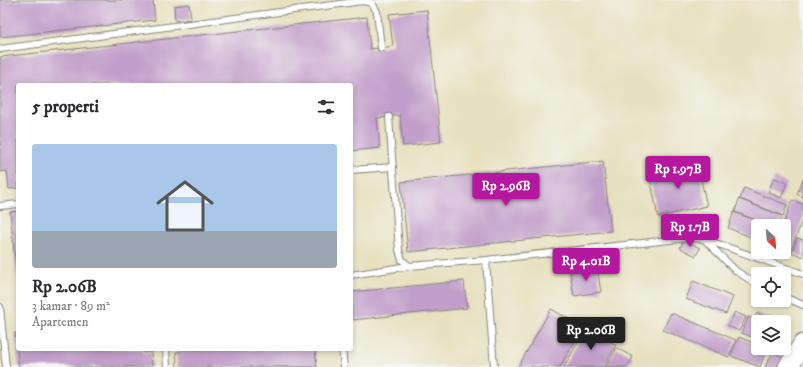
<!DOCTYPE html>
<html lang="id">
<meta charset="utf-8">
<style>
:root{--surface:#fff;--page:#f2f2f3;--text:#2b2b33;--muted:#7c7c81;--accent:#b5179e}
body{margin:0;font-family:"IM FELL DW Pica",serif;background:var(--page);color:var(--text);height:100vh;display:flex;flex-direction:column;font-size:15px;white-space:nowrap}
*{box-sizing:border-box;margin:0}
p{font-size:13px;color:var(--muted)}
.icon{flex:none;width:22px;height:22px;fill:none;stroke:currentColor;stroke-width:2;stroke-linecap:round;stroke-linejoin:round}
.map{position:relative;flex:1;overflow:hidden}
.sheet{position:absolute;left:16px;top:83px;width:337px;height:268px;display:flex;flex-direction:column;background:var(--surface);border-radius:4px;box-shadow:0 2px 6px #0003}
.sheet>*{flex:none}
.needle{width:26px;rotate:154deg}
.tools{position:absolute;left:751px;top:219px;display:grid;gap:8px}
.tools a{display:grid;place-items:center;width:40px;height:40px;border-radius:4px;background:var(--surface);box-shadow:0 2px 6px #0003;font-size:20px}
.price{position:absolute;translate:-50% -34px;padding:0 9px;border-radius:4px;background:var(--accent);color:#fff;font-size:13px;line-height:26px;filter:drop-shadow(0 1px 2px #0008)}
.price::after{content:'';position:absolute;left:50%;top:24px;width:12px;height:9px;margin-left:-6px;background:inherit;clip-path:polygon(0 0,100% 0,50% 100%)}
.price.on{background:#222;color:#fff}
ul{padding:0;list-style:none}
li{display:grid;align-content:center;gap:8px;height:212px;padding:0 16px}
li span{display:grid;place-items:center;height:124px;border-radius:4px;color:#555}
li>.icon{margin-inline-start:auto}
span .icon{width:72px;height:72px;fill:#fffc;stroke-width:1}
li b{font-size:17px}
h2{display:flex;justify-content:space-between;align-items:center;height:48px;padding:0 16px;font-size:17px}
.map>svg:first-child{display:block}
</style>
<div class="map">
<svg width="803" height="367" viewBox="0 0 803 367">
<rect width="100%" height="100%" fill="#f6f6f2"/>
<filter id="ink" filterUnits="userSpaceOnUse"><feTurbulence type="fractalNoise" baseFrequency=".025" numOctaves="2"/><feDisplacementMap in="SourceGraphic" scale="8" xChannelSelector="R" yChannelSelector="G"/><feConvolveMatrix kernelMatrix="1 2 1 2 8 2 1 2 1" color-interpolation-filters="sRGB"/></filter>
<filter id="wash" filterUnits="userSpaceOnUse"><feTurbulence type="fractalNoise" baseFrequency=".012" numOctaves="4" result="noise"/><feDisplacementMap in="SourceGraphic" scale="16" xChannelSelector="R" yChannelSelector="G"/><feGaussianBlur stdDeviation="0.9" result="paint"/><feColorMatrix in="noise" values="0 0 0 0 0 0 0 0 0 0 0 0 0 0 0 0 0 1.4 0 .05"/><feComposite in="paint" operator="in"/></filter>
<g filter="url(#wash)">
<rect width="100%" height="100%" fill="#e7e1bf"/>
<g id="blocks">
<path fill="#c29fcb" d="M0,0h153l2,20 -155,17z
M189,4l2,15 -16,2 -1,-15z
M427,10l14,132 -38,4 -3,-31 -11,2 -12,1 3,30 -29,3v-66h-333v103l-9,1 -2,-18 -7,1v-115l367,-40 3,32 11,-1 12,-2 -4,-32z
M603,161l8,70 -203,21 -7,-70z
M697,162l10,44 -49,11 -9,-44z
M774,178l13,5 -6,15 -13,-6z
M803,179v18l-6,-3z
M744,188l43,17 -4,11 -43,-17z
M739,199l43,17 -4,10h-6l-37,-14z
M792,200l11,4v14l-12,32 -7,-2v-22h-1z
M18,211v66h-1l-7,-65z
M734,212l36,14h-12v14l-30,-12z
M797,238l6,2v17l-11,-5z
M684,240l16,8 -4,8 -16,-8z
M597,267l4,25 -27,4 -4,-24z
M464,281l3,27 -115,12 -1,-28z
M693,281l40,16 -7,17 -40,-15z
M551,309l32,18 -23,40h-42z
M735,312l11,5 -7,14 -11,-5z
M671,313l65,27 -7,17 -66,-27z
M757,313l23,9h-22v17l-16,-6 6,-16 6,3z
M586,328l30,17 -12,22h-40z
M15,333h3v16h124l1,4 8,-1 1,15h-133z
M739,337l19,8v3h9l-7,19 -29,-11z
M617,348l16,9 -6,10h-21z
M180,349h135l2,18h-140l-1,-15h4z
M773,352l11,6 -5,9h-14z"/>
</g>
</g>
<g filter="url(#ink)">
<use href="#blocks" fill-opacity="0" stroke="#84827d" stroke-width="1"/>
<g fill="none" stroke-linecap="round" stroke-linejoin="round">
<defs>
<path id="service" d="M0,49l363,-48 9,2 5,9 4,36
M389,117l10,133 3,10 7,6 77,-6 202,-22 16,1 99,35
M351,170l42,-3
M0,206l18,-2
M706,241l30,30 22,14
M486,260l8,107
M351,275l58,-9
M784,297l19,8
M0,307l6,60
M166,349l1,18
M342,349l2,18"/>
<path id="primary" d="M788,367l15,-23"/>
</defs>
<use href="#service" stroke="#84827d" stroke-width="8"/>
<use href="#primary" stroke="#84827d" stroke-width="21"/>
<use href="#service" stroke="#fff" stroke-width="6"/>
<use href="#primary" stroke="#fff" stroke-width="19"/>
</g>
</g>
</svg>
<div class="tools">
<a><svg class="needle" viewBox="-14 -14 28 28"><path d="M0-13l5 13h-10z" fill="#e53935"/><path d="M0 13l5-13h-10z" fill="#7c7c81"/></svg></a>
<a><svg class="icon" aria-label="locate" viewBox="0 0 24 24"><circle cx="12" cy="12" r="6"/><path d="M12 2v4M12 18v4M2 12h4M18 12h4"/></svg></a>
<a><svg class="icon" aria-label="layers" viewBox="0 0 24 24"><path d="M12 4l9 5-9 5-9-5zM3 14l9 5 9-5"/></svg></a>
</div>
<b class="price" style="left:678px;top:190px">Rp 1.97B</b>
<b class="price" style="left:506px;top:207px">Rp 2.96B</b>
<b class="price" style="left:690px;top:248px">Rp 1.7B</b>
<b class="price" style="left:586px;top:282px">Rp 4.01B</b>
<b class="price on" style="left:591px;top:351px">Rp 2.06B</b>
<section class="sheet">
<h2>5 properti<svg class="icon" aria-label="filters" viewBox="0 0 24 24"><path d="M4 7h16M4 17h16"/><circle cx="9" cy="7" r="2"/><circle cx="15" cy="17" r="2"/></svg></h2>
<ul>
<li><span style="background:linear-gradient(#a9c7e8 70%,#9aa5b1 0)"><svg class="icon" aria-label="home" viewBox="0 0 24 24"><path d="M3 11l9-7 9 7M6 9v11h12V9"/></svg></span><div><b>Rp 2.06B</b><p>3 kamar · 89 m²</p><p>Apartemen</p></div></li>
</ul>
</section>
</div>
